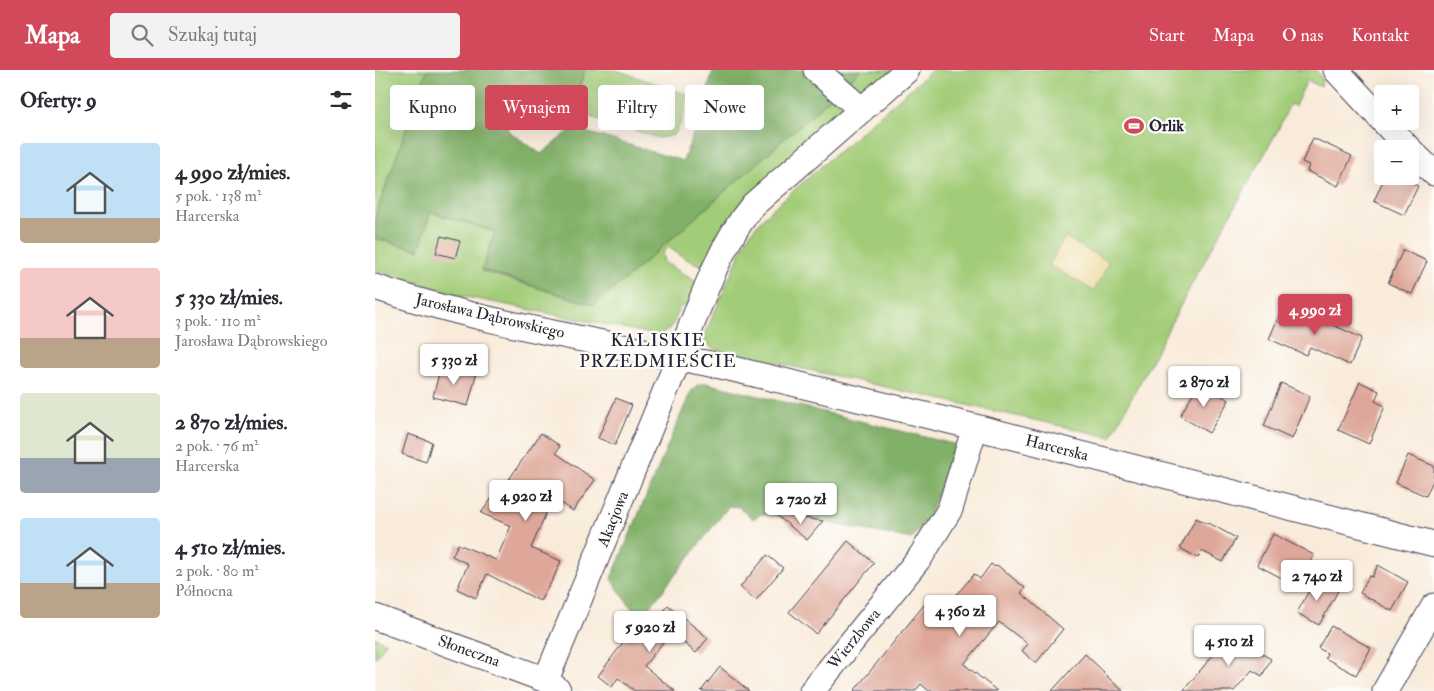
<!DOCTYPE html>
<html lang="pl">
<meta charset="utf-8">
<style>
:root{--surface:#fff;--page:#f2f2f3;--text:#2b2b33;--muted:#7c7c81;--accent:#d1495b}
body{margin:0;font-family:"IM FELL Double Pica",serif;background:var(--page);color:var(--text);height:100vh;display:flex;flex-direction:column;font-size:19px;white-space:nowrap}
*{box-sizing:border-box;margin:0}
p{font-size:16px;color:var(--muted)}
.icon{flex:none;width:28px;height:28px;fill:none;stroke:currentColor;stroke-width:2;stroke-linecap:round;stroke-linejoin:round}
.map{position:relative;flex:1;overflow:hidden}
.drawer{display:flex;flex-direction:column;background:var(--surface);width:375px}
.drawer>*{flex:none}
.guide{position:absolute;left:15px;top:15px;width:475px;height:45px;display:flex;gap:10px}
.controls{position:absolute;left:999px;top:15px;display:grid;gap:10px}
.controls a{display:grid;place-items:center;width:45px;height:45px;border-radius:5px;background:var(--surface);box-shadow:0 5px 20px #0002;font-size:25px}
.price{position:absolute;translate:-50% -42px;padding:0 11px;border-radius:5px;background:#fff;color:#222;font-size:16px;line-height:32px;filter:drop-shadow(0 1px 2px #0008)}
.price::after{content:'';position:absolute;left:50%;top:30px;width:15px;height:11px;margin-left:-8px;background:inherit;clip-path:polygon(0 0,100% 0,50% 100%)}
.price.active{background:var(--accent);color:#fff}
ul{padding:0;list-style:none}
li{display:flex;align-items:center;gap:15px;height:125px;padding:0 20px}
li span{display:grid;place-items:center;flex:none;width:140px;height:100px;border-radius:5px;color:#555}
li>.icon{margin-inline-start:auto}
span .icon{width:60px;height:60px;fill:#fffc;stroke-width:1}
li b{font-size:21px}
h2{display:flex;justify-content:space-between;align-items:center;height:60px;padding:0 20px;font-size:21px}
.tag{padding:0 18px;border-radius:5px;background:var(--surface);box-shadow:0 5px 20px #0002;font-size:18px;line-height:45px}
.tag.active{background:var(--accent);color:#fff}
header{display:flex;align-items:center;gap:30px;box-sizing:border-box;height:70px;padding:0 25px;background:var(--accent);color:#fff}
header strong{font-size:24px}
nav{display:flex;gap:28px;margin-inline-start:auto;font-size:18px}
.search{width:350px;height:45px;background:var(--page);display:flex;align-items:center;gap:12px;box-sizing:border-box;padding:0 18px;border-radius:5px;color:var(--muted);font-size:19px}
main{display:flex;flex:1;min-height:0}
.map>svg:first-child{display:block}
</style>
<header>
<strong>Mapa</strong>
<div class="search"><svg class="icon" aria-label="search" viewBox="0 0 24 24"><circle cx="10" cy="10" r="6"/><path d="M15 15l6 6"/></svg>Szukaj tutaj</div>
<nav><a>Start</a><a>Mapa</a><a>O nas</a><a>Kontakt</a></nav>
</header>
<main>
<section class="drawer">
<h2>Oferty: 9<svg class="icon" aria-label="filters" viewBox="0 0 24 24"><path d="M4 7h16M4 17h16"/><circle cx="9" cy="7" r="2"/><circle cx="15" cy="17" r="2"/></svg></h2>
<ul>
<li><span style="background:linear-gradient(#bfe0f5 75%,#b9a48a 0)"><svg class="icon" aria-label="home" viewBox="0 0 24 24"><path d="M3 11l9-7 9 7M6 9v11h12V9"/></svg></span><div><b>4 990 zł/mies.</b><p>5 pok. · 138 m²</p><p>Harcerska</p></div></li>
<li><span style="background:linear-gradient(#f6c9c9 70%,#b9a48a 0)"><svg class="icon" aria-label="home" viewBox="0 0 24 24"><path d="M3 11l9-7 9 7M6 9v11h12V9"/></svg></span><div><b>5 330 zł/mies.</b><p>3 pok. · 110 m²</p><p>Jarosława Dąbrowskiego</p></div></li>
<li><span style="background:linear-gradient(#dfe7d0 65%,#9aa5b1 0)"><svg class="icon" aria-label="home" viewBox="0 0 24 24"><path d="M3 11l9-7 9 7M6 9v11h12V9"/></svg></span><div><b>2 870 zł/mies.</b><p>2 pok. · 76 m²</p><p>Harcerska</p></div></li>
<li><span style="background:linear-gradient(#bfe0f5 65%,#b9a48a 0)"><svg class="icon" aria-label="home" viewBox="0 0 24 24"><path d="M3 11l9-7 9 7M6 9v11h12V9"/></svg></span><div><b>4 510 zł/mies.</b><p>2 pok. · 80 m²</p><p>Północna</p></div></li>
</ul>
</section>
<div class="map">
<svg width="1059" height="621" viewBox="0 0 1059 621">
<rect width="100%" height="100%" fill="#fdfcf7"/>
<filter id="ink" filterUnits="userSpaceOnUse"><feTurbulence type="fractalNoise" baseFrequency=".02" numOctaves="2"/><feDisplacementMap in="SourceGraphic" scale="10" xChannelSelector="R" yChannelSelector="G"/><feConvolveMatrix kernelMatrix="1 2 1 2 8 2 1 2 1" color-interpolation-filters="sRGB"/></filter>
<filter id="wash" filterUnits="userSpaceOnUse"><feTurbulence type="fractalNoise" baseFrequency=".0096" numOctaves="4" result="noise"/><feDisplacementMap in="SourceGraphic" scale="20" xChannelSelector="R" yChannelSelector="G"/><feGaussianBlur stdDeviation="1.12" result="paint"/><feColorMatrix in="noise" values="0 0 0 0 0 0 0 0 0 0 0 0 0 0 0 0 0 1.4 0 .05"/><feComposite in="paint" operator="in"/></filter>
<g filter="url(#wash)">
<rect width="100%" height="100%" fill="#f9ebda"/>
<path fill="#a2cc77" stroke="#627759" d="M0,0h52l-52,147z
M210,0h31l73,25 -8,28 -7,12 -15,3 -88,-27z
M486,0h32l-30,26 -17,-13z
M557,0h384l6,9 -1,8 -14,-7 -12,26 -5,-2 -12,26 -83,148 -84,159 -397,-88 -6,-4 -4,-7 4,-11 39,-89 8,-11 15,-16z
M458,26l15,13 -143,158 -17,-7 -20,-13 -6,6 2,9 34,21 -11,24 -7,-1c-5,14 -7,25 -23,29l-200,-40 -82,-25v-32l44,12 12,-38 64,20 -13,39 112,34 34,-28z
M0,567l11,6 -11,15z"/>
<path fill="#81b068" stroke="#526952" d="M52,0h158l-14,41 -50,-20 -14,39 34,24 32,-26 110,33 21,-56 9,-35h91l29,26 -205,181 -34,28 -112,-35 13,-38 -64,-20 -12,38 -44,-12v-21z
M456,0h30l-15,13z
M331,313l251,62 -28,70 -17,24 -116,-22 -35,-3 -8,5 -14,-12 -10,-1 -89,114 -29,-41 79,-186 7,-8z"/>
<path fill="#eeda9e" stroke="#887e6c" d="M690,167l44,25 -15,29 -45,-26z"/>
<g id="blocks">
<path fill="#dea799" d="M938,68l39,18 -14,30 -31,-15 2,-6 -7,-3z
M1010,106h12l21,10 -14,29 -30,-14z
M66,166l19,5 -5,17 -19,-5z
M1028,180l24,11 -15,33 -24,-11z
M924,240l63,28 -12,27 -40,-18 -4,8 -37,-16 12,-28 15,5z
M66,295l35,10 -8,31 -35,-9z
M985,312l19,9 -4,10 10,5 -16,38 -31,-14z
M824,313l30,17 -20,33 -29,-17z
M906,313l29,13 -18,43 -28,-13z
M241,328l16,7 -17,40 -17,-7z
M166,363l19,13 -4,7 39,27 -22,31 -20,-14 -22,51 30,13 -7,16 -14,24 -53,-27 -11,24 -19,-9 11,-25 -16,-8 6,-12 38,16 15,-34 -30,-13 17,-23 3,1z
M33,364l24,8 -6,20 -24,-8z
M1033,385l26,11v12l-8,18 -30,-13z
M399,443l49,8 -16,19z
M821,448l12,6 1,-1 27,15 -13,24 -21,-11 -4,7 -18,-10z
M898,464l41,21 -17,31 -40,-21z
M473,471l26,22 -58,71 -27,-22z
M392,485l16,13 -27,32 -16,-13z
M616,494l4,3 2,-2 28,23 -4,5 42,36 -27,34 -14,-12 6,-7 -29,-22 -35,42 33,27h-68l-8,-7 -6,7h-61l74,-91 4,3 4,-6 11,9 27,-32 6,5z
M1003,495l30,17 -16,29 -32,-18 9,-17 3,1z
M940,509l23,12 -19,34 -22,-12z
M293,535l40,33 -12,15 -25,-21 -27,34 31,25h-40l-17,-13 -6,9 -14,-11 33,-44 9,7z
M956,556l40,22 -15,27 -31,-17 2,-5 -9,-5z
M855,565l41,24 -9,17 -10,-6 -18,21h-51z
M710,584l19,18 -1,1 20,18h-71z
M345,597l29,24h-48z"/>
</g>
</g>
<g filter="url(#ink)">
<use href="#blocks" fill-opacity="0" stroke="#424053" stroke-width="1"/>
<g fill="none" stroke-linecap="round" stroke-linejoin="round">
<defs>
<path id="minor" d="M441,0l46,40
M961,0l73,79
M1035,80l24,23
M0,217c97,33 204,51 304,71 20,-51 39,-111 74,-153l154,-135
M0,547l171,63 12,10
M171,610l133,-322 42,8 254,61 459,117
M437,621l109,-135 29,-47 25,-82
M1010,621l49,-85"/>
</defs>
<use href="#minor" stroke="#424053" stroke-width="27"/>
<use href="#minor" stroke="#fff" stroke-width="25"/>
</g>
</g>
<defs>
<symbol id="stadium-bare" viewBox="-9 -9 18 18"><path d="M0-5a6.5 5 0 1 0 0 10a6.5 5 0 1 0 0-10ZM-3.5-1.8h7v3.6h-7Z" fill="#d1495b" stroke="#fdfcf7" stroke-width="2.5" paint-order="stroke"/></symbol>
</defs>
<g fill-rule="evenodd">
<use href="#stadium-bare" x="745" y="42" width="28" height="28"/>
</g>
<g text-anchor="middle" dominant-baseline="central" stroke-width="4.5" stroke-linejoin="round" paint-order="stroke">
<g font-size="16" font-weight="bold" fill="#22223b" stroke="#fdfcf7" text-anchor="start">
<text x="774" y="56">Orlik</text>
</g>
<g font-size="16" fill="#22223b" stroke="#fdfcf7">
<text transform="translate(115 246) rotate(13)">Jarosława Dąbrowskiego</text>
<text transform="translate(682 378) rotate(14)">Harcerska</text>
<text transform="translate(238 449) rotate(-68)">Akacjowa</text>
<text transform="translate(479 569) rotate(-51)">Wierzbowa</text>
<text transform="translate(94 581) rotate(20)">Słoneczna</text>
</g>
<g font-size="18" letter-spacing="1" fill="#22223b" stroke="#fdfcf7">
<text x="283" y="270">KALISKIE<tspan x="283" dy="21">PRZEDMIEŚCIE</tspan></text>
</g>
</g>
</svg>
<div class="controls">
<a>+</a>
<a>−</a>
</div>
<b class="price active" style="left:940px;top:266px">4 990 zł</b>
<b class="price" style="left:79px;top:316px">5 330 zł</b>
<b class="price" style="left:829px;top:338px">2 870 zł</b>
<b class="price" style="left:151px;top:452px">4 920 zł</b>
<b class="price" style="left:426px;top:455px">2 720 zł</b>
<b class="price" style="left:942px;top:532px">2 740 zł</b>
<b class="price" style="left:585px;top:567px">4 360 zł</b>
<b class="price" style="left:275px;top:583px">5 920 zł</b>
<b class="price" style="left:854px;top:597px">4 510 zł</b>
<div class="guide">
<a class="tag">Kupno</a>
<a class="tag active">Wynajem</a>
<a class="tag">Filtry</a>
<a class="tag">Nowe</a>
</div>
</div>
</main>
